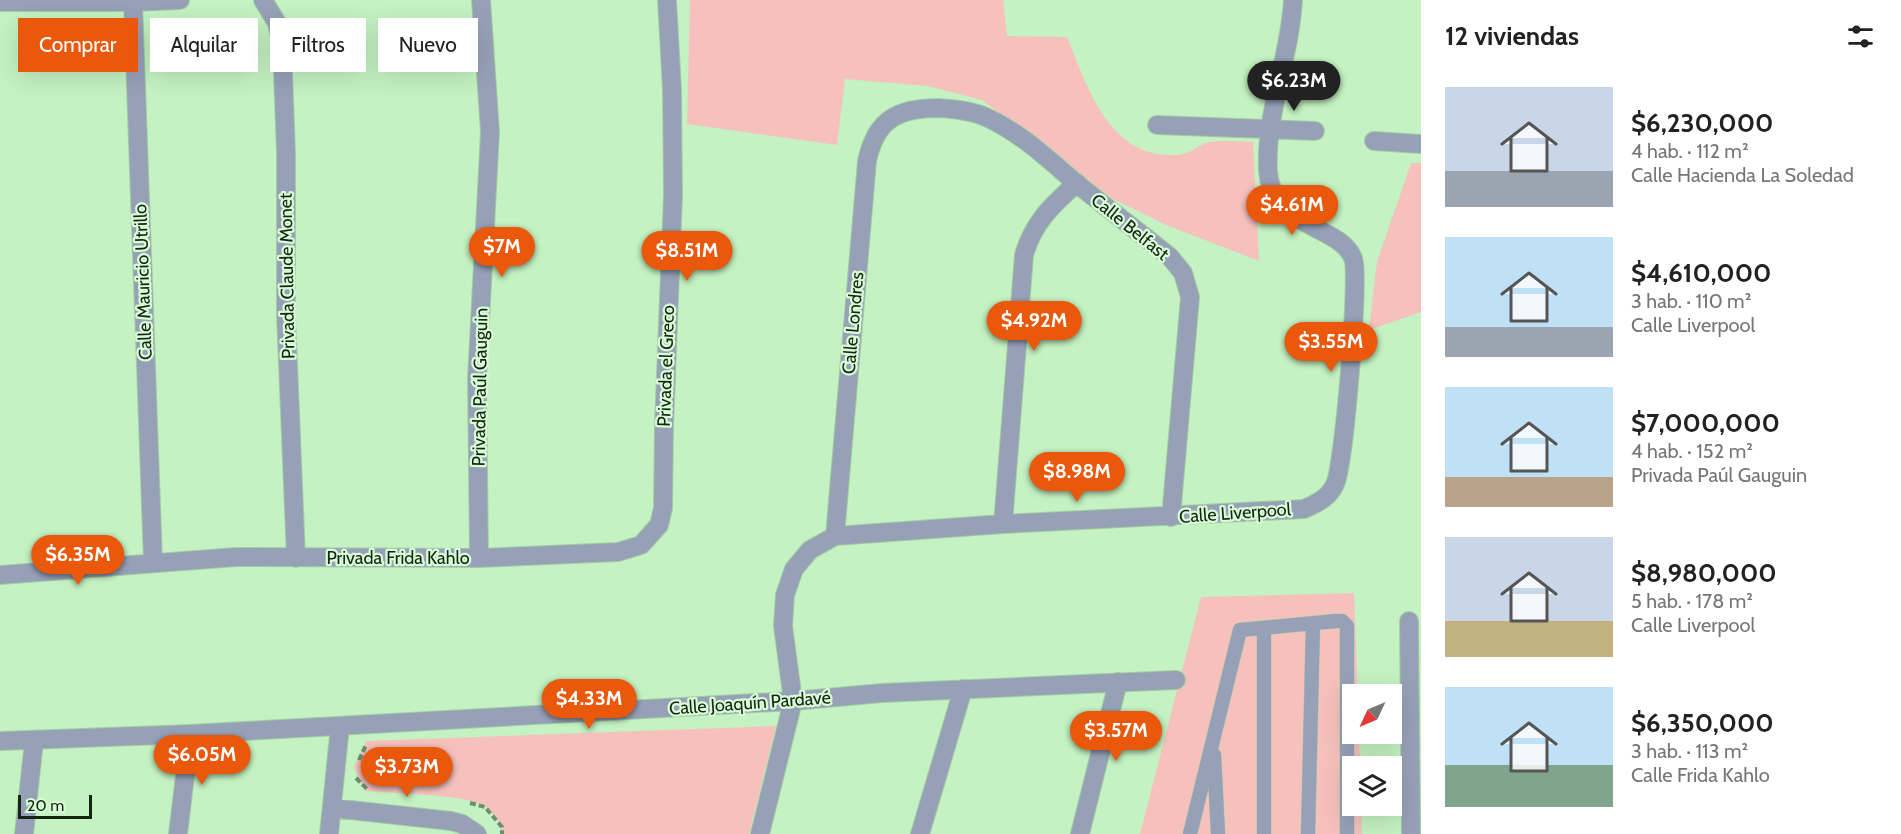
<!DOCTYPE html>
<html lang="es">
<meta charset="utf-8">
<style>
:root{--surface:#fff;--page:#f2f2f2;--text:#222;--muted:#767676;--accent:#ea580c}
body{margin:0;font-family:Cabin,sans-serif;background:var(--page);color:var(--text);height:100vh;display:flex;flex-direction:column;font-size:22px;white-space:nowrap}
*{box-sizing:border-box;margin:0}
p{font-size:20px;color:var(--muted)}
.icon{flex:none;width:33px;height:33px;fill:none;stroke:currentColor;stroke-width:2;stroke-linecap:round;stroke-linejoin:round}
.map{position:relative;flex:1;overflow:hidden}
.side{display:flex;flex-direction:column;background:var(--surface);width:480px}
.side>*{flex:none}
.banner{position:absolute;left:18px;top:18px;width:570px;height:54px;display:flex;gap:12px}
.needle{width:39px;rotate:226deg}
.buttons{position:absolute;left:1342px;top:684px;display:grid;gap:12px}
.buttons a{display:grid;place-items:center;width:60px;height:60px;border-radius:0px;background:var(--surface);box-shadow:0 6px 24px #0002;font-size:30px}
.scale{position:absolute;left:18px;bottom:15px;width:74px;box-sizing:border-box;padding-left:6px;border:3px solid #142513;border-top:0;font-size:16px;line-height:21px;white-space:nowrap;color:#142513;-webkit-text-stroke:4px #d8fcd6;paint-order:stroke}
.price{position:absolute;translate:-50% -51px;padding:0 14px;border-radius:21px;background:var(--accent);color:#fff;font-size:20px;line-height:39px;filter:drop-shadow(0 2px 3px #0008)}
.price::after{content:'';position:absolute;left:50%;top:36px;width:18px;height:14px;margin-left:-9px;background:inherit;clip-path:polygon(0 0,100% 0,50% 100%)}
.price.active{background:#222;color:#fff}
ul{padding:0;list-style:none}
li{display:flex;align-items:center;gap:18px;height:150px;padding:0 24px}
li span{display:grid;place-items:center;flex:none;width:168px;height:120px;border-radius:0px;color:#555}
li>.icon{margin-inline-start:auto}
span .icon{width:72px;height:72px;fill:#fffc;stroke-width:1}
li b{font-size:26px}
h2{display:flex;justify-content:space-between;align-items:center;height:72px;padding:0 24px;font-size:26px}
.pill{padding:0 21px;border-radius:0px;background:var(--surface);box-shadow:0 6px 24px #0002;font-size:21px;line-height:54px}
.pill.active{background:var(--accent);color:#fff}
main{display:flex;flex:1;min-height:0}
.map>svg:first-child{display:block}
</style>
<main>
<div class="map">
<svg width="1421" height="834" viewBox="0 0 1421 834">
<rect width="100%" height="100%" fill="#c4f2c2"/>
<path fill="#f6c1bc" d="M690,0h313l4,36 60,1c21,51 42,122 110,118 12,0 23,-12 34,-13 14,-2 29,0 42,0l6,119 -93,-36 -53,-26 -131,-99 -54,-14 -83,-7 -8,66 -150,-21z
M1411,163h10v149l-52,18 8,-68z
M1354,593l4,101h-5v40h6l1,32h-7v40h8l1,28h-222l61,-237z
M776,726l-27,108h-247c0,-9 -9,-22 -16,-27 -18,-13 -96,-14 -121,-16l-11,-24 12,-26z"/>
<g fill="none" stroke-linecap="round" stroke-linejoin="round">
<defs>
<path id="service" d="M1214,755l4,79
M1190,834l50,-204 96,-9h6l5,5v208
M1264,834v-206
M1308,834l5,-211"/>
<path id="pedestrian" d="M0,2h133"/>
<path id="minor" d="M263,0l14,23 5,23 4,107v162l10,243
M1157,125l158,6
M1374,141l47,3
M1003,524l21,-269c9,-32 28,-50 53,-72
M835,536l32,-375c9,-42 31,-53 72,-53 16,1 35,3 49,10 34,16 60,41 88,65 31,25 63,49 94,74l13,16 7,24 -19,220
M479,558l-2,-180 13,-246 -9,-132
M153,562l-20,-560 47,-2
M0,575l236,-18 243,1 139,-6 23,-7 18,-20 4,-17 1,-82 9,-231 -1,-105 -5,-90
M1409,621l2,213
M0,741l190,-7 603,-33 89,-8 294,-13
M332,808l119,13 11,3 15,10
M24,834l10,-93
M178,834l12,-100
M329,834l11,-108
M760,834l33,-133 -10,-75 2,-31 9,-26 16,-19 25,-14 168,-12 301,-15c13,-6 25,-11 31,-25 9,-17 25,-210 18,-226 -14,-34 -81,-29 -85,-87 -3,-57 22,-114 25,-171
M920,834l43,-145
M1080,834l38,-152"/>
</defs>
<use href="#service" stroke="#a4cda2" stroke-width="15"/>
<use href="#pedestrian" stroke="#a4cda2" stroke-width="20"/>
<use href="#minor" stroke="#a4cda2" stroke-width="20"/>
<path stroke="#6e8e6d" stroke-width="4" stroke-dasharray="6 3" stroke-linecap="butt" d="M359,760l7,-15
M356,778l12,12
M470,803l15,4 17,20v7"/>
<use href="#service" stroke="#96a1b8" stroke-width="14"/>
<use href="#pedestrian" stroke="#96a1b8" stroke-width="18"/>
<use href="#minor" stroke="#96a1b8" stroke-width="18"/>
</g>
<g text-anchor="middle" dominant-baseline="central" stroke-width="4.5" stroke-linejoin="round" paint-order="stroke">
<g font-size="18" fill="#142513" stroke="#d8fcd6">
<text transform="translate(1130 227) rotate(39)">Calle Belfast</text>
<text transform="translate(287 276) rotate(-91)">Privada Claude Monet</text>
<text transform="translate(143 282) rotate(-92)">Calle Mauricio Utrillo</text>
<text transform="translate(853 323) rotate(-85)">Calle Londres</text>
<text transform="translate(666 366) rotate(-88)">Privada el Greco</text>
<text transform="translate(480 387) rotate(-89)">Privada Paúl Gauguin</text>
<text transform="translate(1235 513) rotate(-4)">Calle Liverpool</text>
<text x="398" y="558">Privada Frida Kahlo</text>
<text transform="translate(750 703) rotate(-4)">Calle Joaquín Pardavé</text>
</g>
</g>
</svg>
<div class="buttons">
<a><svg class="needle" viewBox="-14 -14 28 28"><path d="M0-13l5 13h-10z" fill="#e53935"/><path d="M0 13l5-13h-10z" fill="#767676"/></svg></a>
<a><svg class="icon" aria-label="layers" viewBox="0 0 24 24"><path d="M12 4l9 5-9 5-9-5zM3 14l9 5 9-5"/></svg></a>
</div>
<div class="scale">20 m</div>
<b class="price active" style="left:1294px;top:112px">$6.23M</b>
<b class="price" style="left:1292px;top:236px">$4.61M</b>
<b class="price" style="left:502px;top:278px">$7M</b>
<b class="price" style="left:687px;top:282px">$8.51M</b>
<b class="price" style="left:1034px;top:352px">$4.92M</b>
<b class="price" style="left:1331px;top:373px">$3.55M</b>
<b class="price" style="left:1077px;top:503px">$8.98M</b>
<b class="price" style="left:78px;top:586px">$6.35M</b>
<b class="price" style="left:589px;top:730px">$4.33M</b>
<b class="price" style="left:1116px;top:762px">$3.57M</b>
<b class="price" style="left:202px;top:786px">$6.05M</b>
<b class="price" style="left:407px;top:798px">$3.73M</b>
<div class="banner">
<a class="pill active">Comprar</a>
<a class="pill">Alquilar</a>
<a class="pill">Filtros</a>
<a class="pill">Nuevo</a>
</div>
</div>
<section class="side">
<h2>12 viviendas<svg class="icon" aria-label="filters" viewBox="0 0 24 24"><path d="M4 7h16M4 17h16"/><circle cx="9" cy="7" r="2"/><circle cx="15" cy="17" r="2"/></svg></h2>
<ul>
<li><span style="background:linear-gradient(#c9d6e8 70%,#9aa5b1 0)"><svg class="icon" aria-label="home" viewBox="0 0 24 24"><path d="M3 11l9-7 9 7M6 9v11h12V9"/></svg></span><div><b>$6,230,000</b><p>4 hab. · 112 m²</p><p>Calle Hacienda La Soledad</p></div></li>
<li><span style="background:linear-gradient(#bfe0f5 75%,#9aa5b1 0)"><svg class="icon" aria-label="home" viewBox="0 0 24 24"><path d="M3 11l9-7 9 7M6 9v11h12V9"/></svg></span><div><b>$4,610,000</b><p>3 hab. · 110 m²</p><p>Calle Liverpool</p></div></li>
<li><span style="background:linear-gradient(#bfe0f5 75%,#b9a48a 0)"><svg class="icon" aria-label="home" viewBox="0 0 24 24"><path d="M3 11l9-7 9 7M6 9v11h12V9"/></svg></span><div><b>$7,000,000</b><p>4 hab. · 152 m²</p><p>Privada Paúl Gauguin</p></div></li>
<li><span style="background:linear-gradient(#c9d6e8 70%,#c2b280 0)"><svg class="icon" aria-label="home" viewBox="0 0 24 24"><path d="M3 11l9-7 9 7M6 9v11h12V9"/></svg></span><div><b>$8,980,000</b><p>5 hab. · 178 m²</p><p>Calle Liverpool</p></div></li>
<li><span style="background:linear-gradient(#bfe0f5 65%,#7fa58c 0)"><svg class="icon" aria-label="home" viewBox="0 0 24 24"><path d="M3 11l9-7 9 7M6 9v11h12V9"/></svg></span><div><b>$6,350,000</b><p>3 hab. · 113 m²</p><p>Calle Frida Kahlo</p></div></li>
</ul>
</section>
</main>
